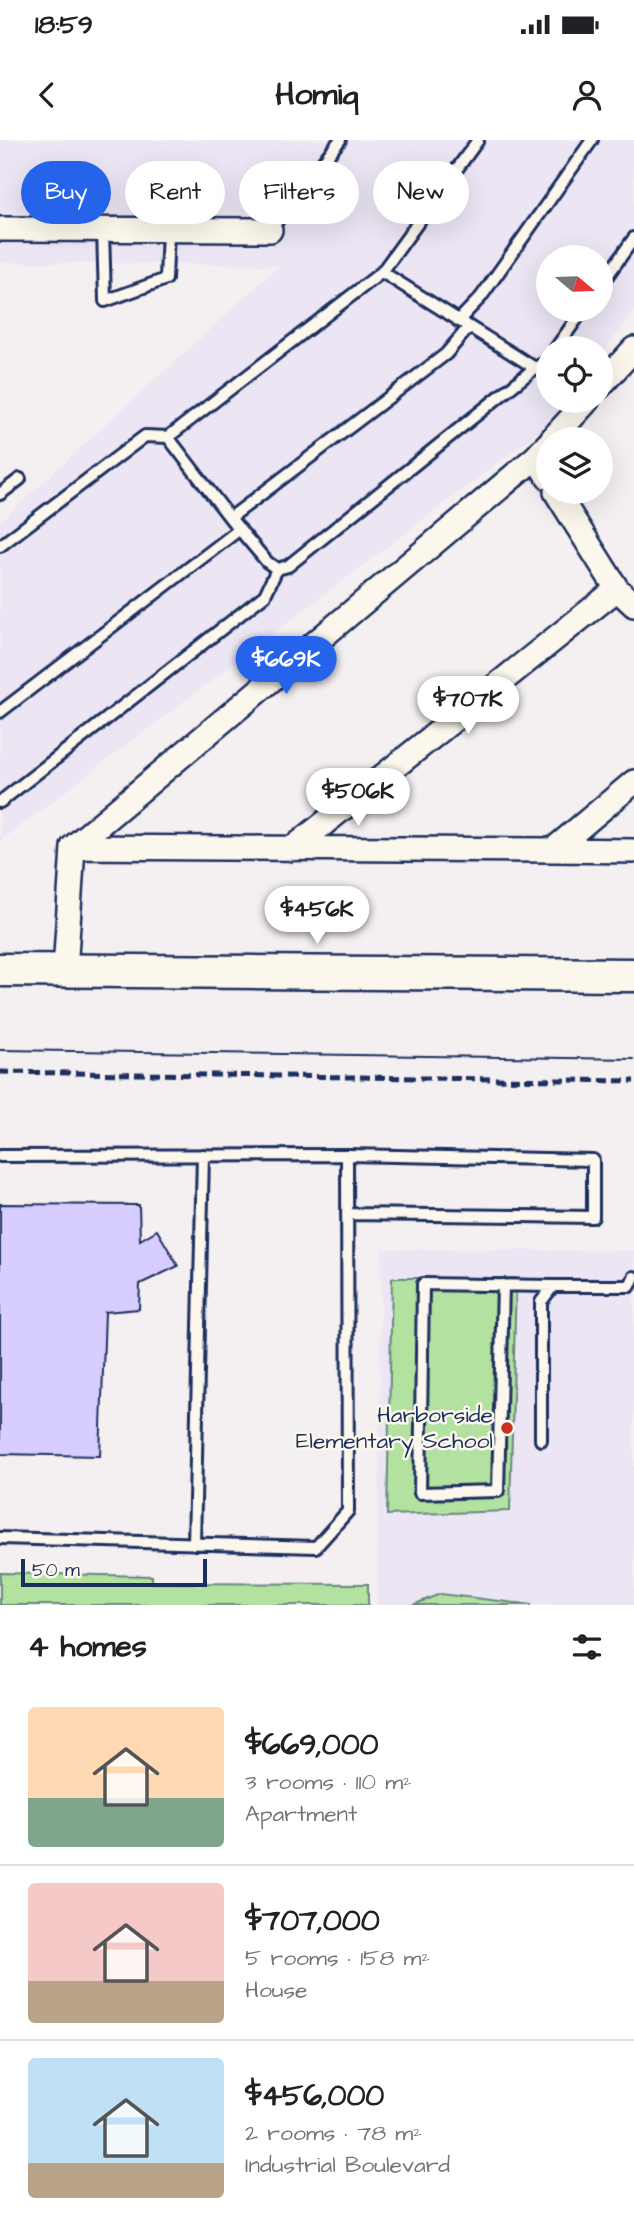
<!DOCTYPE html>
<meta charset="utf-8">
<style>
:root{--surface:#fff;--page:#f6f6f6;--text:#202124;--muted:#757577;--line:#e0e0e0;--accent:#2563eb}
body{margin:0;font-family:"Architects Daughter",sans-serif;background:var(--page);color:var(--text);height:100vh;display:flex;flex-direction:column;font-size:26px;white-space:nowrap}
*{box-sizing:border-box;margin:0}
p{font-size:23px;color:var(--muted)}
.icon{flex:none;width:38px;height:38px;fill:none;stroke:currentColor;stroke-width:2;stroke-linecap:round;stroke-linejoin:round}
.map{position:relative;height:1465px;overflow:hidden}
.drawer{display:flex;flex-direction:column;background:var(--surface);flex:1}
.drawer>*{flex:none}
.top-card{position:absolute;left:21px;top:21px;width:593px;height:63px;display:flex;gap:14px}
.needle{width:46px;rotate:109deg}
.fabs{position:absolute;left:536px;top:105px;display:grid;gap:14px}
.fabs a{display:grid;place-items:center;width:77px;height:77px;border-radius:50%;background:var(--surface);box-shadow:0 7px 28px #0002;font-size:35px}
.scale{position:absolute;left:21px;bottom:18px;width:186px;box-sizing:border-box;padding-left:7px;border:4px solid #1b2f5e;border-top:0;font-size:19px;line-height:24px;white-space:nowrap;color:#1b2f5e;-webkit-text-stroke:5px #fbf7ec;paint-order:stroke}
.price{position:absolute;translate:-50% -60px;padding:0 16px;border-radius:24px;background:#fff;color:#222;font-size:23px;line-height:46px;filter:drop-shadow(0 2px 4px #0008)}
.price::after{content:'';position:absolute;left:50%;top:42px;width:21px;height:16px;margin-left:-10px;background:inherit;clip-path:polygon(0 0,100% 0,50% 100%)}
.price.on{background:var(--accent);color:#fff}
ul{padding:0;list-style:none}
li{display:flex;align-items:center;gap:21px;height:175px;padding:0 28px}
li+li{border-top:2px solid var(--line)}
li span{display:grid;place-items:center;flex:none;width:196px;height:140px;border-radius:7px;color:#555}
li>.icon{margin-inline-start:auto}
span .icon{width:84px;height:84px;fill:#fffc;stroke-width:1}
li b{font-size:30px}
h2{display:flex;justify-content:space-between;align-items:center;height:84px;padding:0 28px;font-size:30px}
.chip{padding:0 24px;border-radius:32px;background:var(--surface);box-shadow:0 7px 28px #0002;font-size:24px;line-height:63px}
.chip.on{background:var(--accent);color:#fff}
.status{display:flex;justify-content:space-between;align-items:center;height:49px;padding:0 35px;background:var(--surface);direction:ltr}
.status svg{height:19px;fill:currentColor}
header{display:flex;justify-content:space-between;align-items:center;height:91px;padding:0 28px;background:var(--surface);font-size:32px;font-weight:700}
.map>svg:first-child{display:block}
</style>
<div class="status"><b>18:59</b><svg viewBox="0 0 49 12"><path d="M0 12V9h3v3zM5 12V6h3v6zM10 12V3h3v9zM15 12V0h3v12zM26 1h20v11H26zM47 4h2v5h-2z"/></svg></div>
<header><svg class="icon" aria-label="back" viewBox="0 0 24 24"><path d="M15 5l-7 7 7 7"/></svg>Homiq<svg class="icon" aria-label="person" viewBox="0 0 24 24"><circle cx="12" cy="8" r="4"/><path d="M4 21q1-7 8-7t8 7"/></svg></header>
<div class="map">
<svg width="634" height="1465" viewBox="0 0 634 1465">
<rect width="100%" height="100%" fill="#f4eff0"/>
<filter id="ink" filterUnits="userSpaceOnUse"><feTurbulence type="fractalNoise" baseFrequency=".0143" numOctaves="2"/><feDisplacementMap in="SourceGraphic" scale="14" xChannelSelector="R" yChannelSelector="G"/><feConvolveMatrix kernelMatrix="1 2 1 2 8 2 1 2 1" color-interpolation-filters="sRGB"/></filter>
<g filter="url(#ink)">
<path fill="#ebe5f4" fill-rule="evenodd" d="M0,0h634v170l-34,47v-9h-52v53h21l-10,15 -559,425v-319l280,-257 -280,-3zM548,117h52v53h-52z
M382,1109l252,2v354h-257z"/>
<path fill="#b2e1a0" stroke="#66887f" stroke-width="2" d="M392,1138h124l-6,233 -123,4z
M0,1433l152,3v7l216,1v21h-368z
M440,1454l92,11h-119z"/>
<path fill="#d7cdff" stroke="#1b2f5e" stroke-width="2" d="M0,1064l139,1 1,35 17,-10 21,36 -38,18 -1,25 -34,3 -5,144 -100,-2z"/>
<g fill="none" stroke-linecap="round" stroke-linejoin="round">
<defs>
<path id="lane" d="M103,89l2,72 61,-22 2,-49
M270,90l70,-90
M382,132l153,96 13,-7
M600,146l34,-48
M458,181l23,-24 111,-157
M556,208l27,-38
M168,297l62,81 37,44 10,7 11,-3 247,-198
M0,354l20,-15
M230,378l216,-164 22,-26
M0,406l145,-110 23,1 214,-165 96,-132
M0,572l240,-183
M0,662l265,-207 12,-26
M0,1016l347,-1
M503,1145l-5,206 -78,2 3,-209 130,2
M541,1300v-138l12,-16h77l4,-9
M0,1398l316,9 32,-36 -1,-356 246,5v57l-246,-3
M194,1404l9,-389"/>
<path id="street" d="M0,89l270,1
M600,246l34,-37
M552,299l35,-38
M536,317l12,20
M556,352l61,97 17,16
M73,707l480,3 81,-68
M292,709l325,-260
M553,710l81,1
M65,831l8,-124 463,-390 12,-13"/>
<path id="secondary" d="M0,830l634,5"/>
</defs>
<use href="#lane" stroke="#1b2f5e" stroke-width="16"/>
<use href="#street" stroke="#1b2f5e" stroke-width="28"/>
<use href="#secondary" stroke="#1b2f5e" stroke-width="37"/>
<use href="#lane" stroke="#fbf7ec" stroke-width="10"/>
<use href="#street" stroke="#fbf7ec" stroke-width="23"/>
<use href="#secondary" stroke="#fbf7ec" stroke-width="32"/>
<path stroke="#1b2f5e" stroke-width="2" d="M0,910l634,9"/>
<path stroke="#1b2f5e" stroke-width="5" stroke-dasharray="10 5" stroke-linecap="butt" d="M0,932l634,9"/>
</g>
</g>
<circle fill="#c8321e" stroke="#fbf7ec" stroke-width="2.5" cx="507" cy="1288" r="7"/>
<g text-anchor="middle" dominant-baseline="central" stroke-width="5" stroke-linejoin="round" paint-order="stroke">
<g font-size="23" fill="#1b2f5e" stroke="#fbf7ec" text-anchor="end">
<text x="493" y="1275">Harborside<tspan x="493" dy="26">Elementary School</tspan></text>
</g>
</g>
</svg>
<div class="fabs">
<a><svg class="needle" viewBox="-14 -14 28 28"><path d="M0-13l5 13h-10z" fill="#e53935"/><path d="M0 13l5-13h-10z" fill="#757577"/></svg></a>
<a><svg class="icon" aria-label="locate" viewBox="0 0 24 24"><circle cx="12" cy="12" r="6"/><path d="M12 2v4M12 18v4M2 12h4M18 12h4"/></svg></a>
<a><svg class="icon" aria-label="layers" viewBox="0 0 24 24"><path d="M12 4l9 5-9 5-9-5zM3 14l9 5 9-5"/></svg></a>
</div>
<div class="scale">50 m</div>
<b class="price on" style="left:286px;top:556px">$669K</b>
<b class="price" style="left:468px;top:596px">$707K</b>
<b class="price" style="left:358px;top:688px">$506K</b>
<b class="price" style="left:317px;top:806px">$456K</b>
<div class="top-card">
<a class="chip on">Buy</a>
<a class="chip">Rent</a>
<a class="chip">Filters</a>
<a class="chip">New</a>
</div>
</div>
<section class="drawer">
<h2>4 homes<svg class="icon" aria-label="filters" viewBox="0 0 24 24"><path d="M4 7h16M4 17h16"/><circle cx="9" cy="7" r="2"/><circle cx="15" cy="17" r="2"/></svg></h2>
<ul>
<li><span style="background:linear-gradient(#ffd9b3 65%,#7fa58c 0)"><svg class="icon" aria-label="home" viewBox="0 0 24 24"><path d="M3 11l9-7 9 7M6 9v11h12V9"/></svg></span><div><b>$669,000</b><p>3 rooms · 110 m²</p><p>Apartment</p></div></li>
<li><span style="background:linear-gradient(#f6c9c9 70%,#b9a48a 0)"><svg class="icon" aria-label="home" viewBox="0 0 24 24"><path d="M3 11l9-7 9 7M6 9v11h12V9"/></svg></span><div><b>$707,000</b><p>5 rooms · 158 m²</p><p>House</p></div></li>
<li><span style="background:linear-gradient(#bfe0f5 75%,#b9a48a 0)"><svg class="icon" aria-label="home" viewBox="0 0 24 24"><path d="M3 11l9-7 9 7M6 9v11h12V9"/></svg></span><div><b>$456,000</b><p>2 rooms · 78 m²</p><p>Industrial Boulevard</p></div></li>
</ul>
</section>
